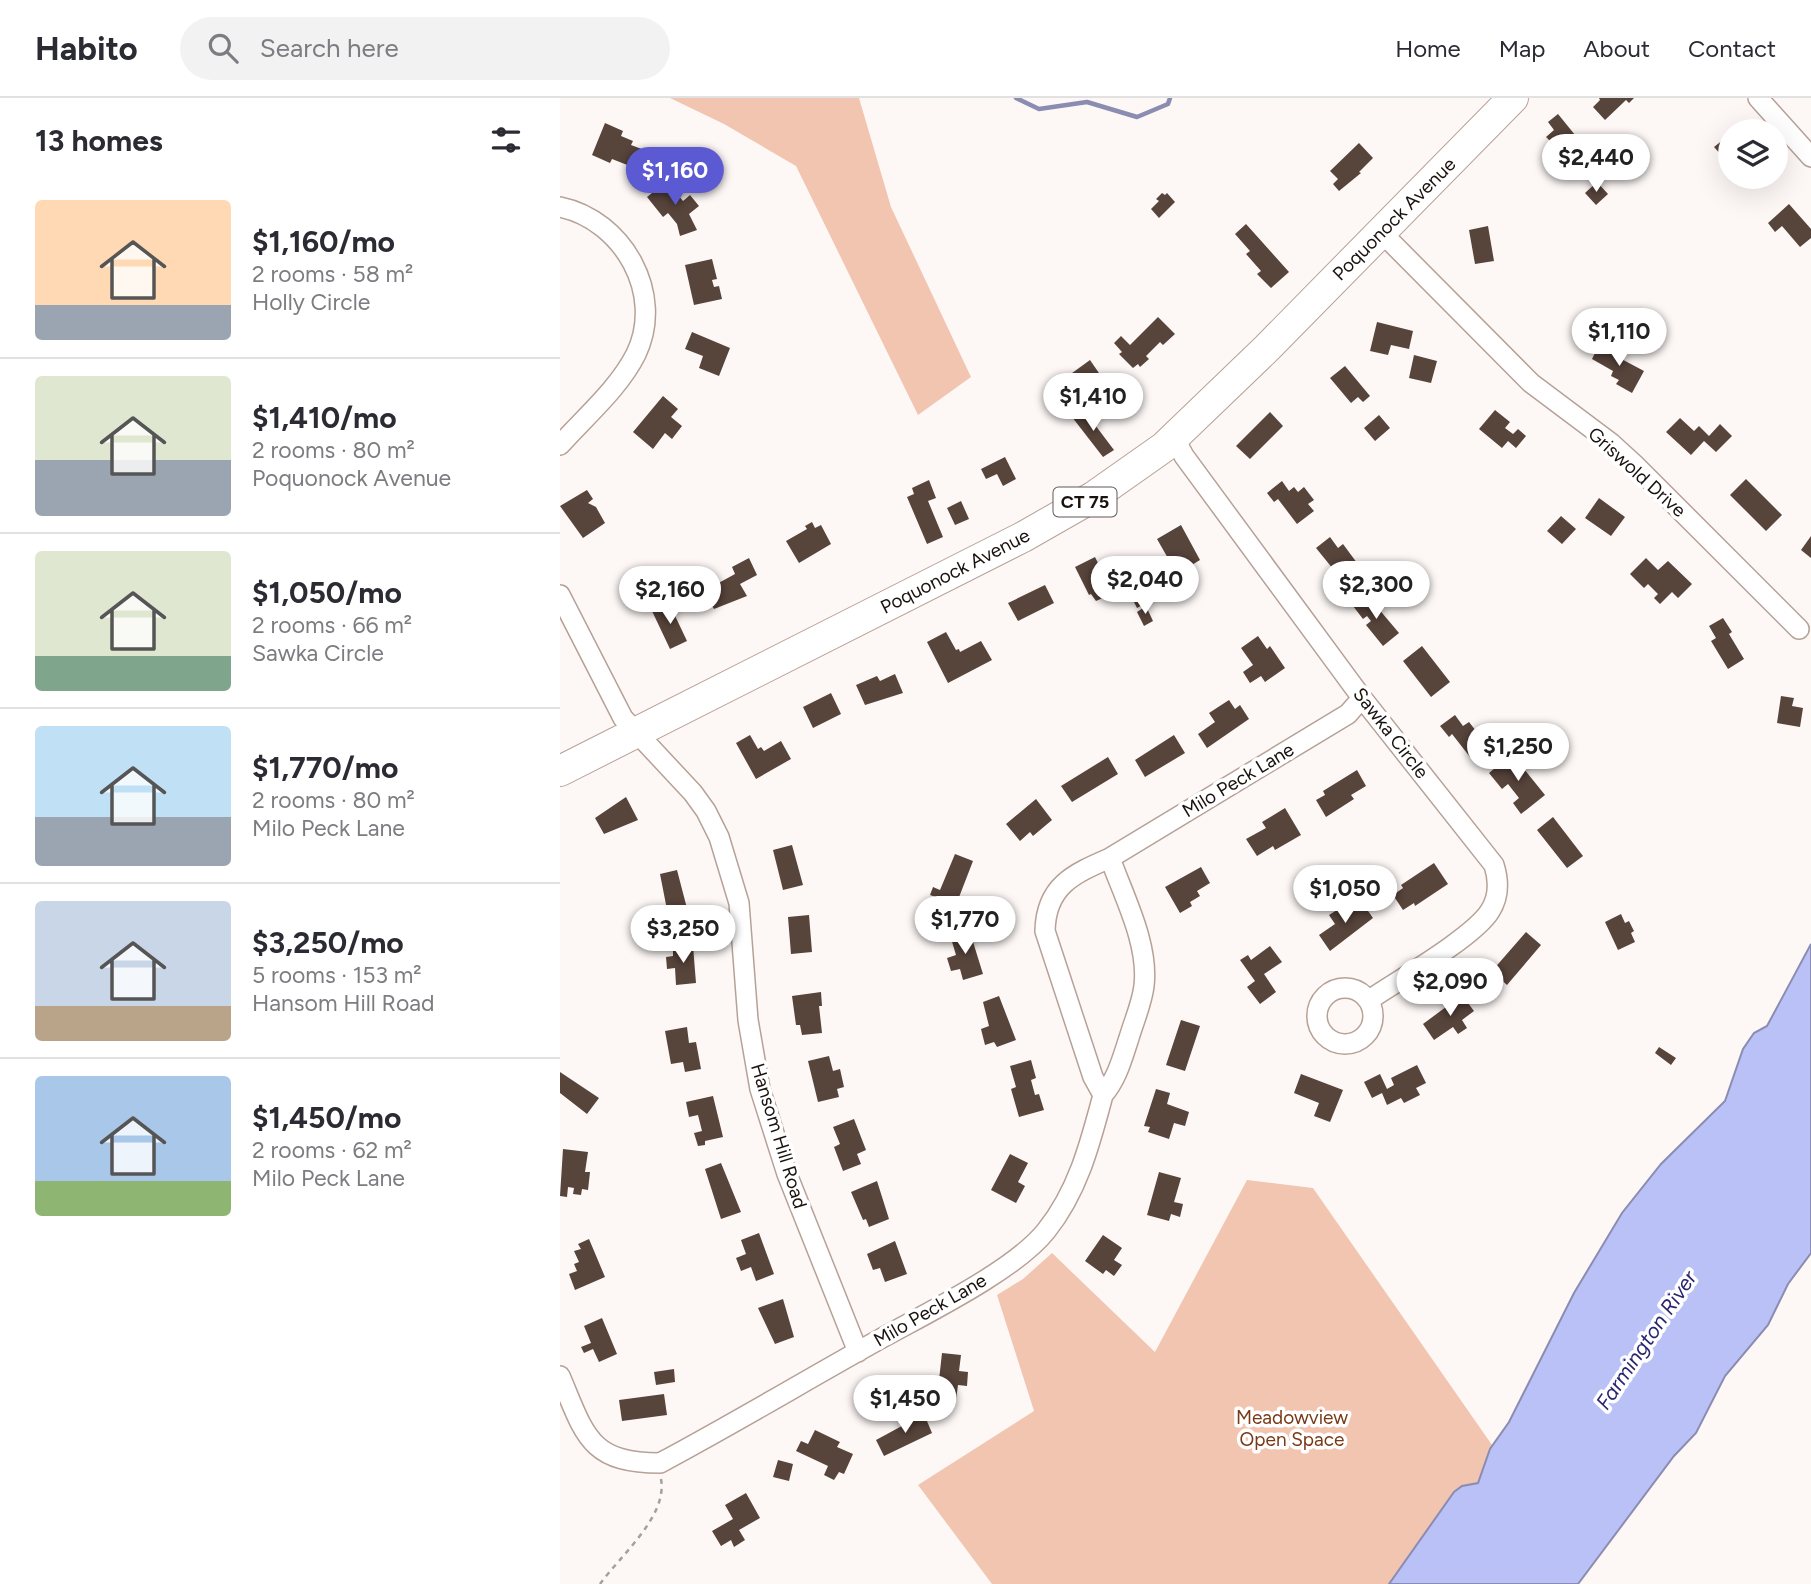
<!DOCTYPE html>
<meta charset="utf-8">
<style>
:root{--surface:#fff;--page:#f2f2f3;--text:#2b2b33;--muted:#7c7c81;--line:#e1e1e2;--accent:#5c5ad2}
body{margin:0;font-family:Figtree,sans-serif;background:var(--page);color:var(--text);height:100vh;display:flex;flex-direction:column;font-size:26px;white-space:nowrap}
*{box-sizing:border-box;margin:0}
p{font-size:23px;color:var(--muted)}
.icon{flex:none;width:38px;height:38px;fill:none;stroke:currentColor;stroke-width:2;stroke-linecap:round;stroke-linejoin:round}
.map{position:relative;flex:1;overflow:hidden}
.details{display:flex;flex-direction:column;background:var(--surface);width:560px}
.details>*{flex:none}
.buttons{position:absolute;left:1158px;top:21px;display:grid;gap:14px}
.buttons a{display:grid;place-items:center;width:70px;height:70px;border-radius:50%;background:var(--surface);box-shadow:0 7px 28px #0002;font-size:35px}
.price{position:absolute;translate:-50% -60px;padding:0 16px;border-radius:24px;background:#fff;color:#222;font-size:23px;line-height:46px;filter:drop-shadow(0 2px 4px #0008)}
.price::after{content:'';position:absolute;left:50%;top:42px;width:21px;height:16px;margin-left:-10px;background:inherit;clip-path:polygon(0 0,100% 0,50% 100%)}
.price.current{background:var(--accent);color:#fff}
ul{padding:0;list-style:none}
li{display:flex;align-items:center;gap:21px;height:175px;padding:0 35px}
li+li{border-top:2px solid var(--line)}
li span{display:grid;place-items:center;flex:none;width:196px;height:140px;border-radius:7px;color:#555}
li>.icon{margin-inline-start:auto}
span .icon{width:84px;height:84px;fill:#fffc;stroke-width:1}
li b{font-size:30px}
h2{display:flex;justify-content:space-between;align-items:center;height:84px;padding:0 35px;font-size:30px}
header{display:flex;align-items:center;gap:42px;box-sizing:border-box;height:98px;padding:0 35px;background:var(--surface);border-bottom:2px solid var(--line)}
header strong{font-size:33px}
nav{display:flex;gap:38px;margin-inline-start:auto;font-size:24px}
.search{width:490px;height:63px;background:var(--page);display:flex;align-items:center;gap:18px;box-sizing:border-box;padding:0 24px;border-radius:38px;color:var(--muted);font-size:26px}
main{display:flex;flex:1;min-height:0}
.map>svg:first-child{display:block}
</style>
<header>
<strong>Habito</strong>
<div class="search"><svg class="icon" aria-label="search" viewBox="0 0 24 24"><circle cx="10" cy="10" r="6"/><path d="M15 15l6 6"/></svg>Search here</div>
<nav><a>Home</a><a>Map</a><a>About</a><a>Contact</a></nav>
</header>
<main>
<section class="details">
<h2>13 homes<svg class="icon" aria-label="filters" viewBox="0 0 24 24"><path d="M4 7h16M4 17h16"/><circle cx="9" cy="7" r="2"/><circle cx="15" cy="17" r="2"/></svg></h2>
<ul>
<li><span style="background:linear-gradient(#ffd9b3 75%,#9aa5b1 0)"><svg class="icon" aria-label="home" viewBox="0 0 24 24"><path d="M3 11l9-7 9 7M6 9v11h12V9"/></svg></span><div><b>$1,160/mo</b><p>2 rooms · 58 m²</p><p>Holly Circle</p></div></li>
<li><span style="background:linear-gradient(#dfe7d0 60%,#9aa5b1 0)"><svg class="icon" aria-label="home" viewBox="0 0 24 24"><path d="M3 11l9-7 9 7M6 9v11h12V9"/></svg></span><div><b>$1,410/mo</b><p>2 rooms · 80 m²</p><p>Poquonock Avenue</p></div></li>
<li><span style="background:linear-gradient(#dfe7d0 75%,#7fa58c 0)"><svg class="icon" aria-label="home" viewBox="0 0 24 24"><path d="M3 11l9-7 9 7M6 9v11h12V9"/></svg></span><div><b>$1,050/mo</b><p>2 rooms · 66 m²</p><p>Sawka Circle</p></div></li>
<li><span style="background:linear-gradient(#bfe0f5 65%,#9aa5b1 0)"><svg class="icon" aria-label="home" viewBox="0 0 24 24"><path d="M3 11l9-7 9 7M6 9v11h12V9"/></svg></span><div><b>$1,770/mo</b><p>2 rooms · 80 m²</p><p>Milo Peck Lane</p></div></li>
<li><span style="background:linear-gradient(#c9d6e8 75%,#b9a48a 0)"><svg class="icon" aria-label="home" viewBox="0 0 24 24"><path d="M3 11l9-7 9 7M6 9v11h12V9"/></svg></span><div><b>$3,250/mo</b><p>5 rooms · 153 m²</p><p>Hansom Hill Road</p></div></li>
<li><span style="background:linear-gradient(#a9c7e8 75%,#8fb573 0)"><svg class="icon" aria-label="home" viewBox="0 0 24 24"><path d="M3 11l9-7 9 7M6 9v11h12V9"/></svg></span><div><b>$1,450/mo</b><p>2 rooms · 62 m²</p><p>Milo Peck Lane</p></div></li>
</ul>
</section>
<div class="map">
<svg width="1251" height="1486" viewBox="0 0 1251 1486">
<rect width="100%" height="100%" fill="#fdf8f6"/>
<path fill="#f2c5b1" d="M110,0h189l32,109 80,170 -53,38 -122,-249 -72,-42z
M687,1082l66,8 179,257 -14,38 -13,2 -11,7 -65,92h-397l-74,-99 116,-74 -37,-116 26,-16 29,-26 103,99z"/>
<path fill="#bac1f7" stroke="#8a8cb1" stroke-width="2" d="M1251,846v309l-23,31 -20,41 -43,51 -29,57 -22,23 -96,128h-189l65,-92 8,-6 16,-3 12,-34 19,-27 65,-129 48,-80 39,-49 64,-63 18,-52 11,-16 13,-7z"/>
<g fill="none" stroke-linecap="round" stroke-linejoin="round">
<path stroke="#8a8cb1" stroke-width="4.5" d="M456,0l23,11 48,-7 50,15 31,-13 2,-6"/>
</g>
<path fill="#57443b" d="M1039,0h35l-5,5 -3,-3 -21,20 -12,-13 7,-7z
M998,16l26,32 -15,13 -23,-22 8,-7 -6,-8z
M45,25l18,8 -2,5 12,5 -2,4 16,6 -7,19 -28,-11 -2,4 -18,-8z
M1169,37l2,2v29l-17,-19z
M799,45l14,15 -14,14 2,1 -22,18 -6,-7 5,-5 -8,-8z
M107,83l16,20 7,-6 9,11 -10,8 8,16 -17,6 -3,-12 -9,-11 -5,4 -16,-20z
M1037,84l11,12 -12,11 -11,-12z
M602,95l3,2 2,-2 8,9 -16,16 -8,-9 8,-8 -3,-2z
M1229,106l22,25v9l-11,9 -18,-21 -7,6 -7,-9z
M686,126l43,48 -18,16 -14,-14 4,-3 -15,-17 4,-3 -15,-17z
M928,128l6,35 -19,3 -6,-34z
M152,161l5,20 -5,1 2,7 5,-1 3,13 -28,6 -9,-40z
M598,219l17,17 -12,11 -3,-3 -14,14 3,3 -9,8 -2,-3 -5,4 -14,-14 3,-2 -8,-9 7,-7 9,9z
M817,224l36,9 -4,18 -18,-4 -3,10 -18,-4z
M132,234l38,16 -11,28 -20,-8 4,-12 -18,-7z
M1040,245l14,8 -2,3 32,17 -12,22 -16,-9 3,-4 -8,-4 2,-5 -21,-12z
M854,257l23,6 -6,22 -22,-5z
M530,262l11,16 -21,16 -12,-16z
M785,268l25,30 -7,6 -5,-5 -7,6 -21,-25z
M103,298l15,13 -7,8 11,9 -10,13 -7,-6 -12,16 -20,-17z
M523,311l31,41 -11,7 -31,-40z
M935,312l15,12 -5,6 8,6 5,-5 8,7 -10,12 -8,-7 -6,7 -23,-19z
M710,314l13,14 -33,33 -14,-13z
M819,317l11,13 -15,13 -11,-13z
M1120,320l14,13 5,-5 10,10 11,-12 12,12 -16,16 -12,-11 -13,14 -25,-23z
M445,359l11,22 -13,7 -6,-12 -11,5 -5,-10z
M1186,381l36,36 -16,16 -36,-36z
M369,382l7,18 -8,3 15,36 -16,7 -20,-47 7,-3 -2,-6z
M722,383l7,10 5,-4 4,5 6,-5 10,13 -6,4 6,7 -17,13 -19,-25 -4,3 -7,-9z
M27,392l6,9 -5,4 8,4 9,16 -22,15 -23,-32z
M1039,400l26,19 -14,19 -26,-18z
M401,403l8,18 -14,6 -8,-17z
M1001,418l15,13 -14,15 -15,-13z
M252,424l3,6 6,-3 10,19 -32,19 -13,-22 21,-12 -2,-3z
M621,427l19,35 -23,14 -20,-35z
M1251,438v22l-10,-8z
M770,439l8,11 5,-4 17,23 -18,13 -26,-32z
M535,459l14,28 -8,4 4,8 -9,4 -5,-7 -2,1 -14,-28z
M189,460l8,17 -17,9 7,12 -33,13 -10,-18 31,-17 -3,-7z
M1086,460l12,12 10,-9 24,23 -14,14 -6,-6 -12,12 -6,-6 4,-4 -10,-10 -4,4 -14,-14z
M81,475l11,20 -20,10 -10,-20z
M583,482l10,19 -16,9 -10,-20z
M485,487l9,18 -36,18 -10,-18z
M807,497l32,38 -16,13 -17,-21 5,-4 -4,-5 -4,3 -10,-13z
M109,505l18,38 -17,8 -18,-38z
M586,508l7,15 -9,5 -7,-14z
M1163,520l9,14 -3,2 15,25 -16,10 -17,-28 5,-3 -7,-12z
M386,534l10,18 3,-1 1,3 21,-11 11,19 -44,23 -21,-41z
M698,538l9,13 3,-3 15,22 -20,14 -4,-6 -11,7 -7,-11 10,-7 -12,-17z
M862,548l28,36 -19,15 -28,-36z
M335,576l8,19 -38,12 -9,-20 21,-9 3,5z
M271,595l10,21 -28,14 -10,-21z
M1221,598l13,2 -2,8 11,2 -3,19 -23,-4z
M669,602l6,9 5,-4 9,14 -42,29 -9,-14 17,-12 -6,-9z
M895,617l8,11 6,-4 18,23 -17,12 -18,-23 -3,3 -9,-11z
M190,637l8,14 3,-2 3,4 17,-10 10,18 -35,20 -20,-36z
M614,637l11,18 -40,24 -10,-17z
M952,656l33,41 -24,19 -8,-11 6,-5 -11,-14 -6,5 -13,-16z
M548,659l10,17 -46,28 -11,-16z
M797,672l9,16 -15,9 3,4 -28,18 -10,-17 9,-5 -2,-4z
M66,699l12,23 -34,14 -9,-16z
M476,701l16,21 -19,16 -3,-4 -10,9 -14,-17z
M725,710l16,27 -26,15 -2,-4 -16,10 -11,-17 20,-11 -4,-6z
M993,719l30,39 -16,12 -30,-38z
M232,747l11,40 -20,5 -10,-40z
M395,756l18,7 -17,44 -26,-10 3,-8 7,3z
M874,765l14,21 -33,22 -1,-3 -11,7 -10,-15 10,-7 -2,-3z
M641,769l9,16 -13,8 3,5 -10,6 2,4 -12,7 -15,-26z
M117,772l12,46 -20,4 -9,-46z
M801,803l12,17 -43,33 -11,-16 16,-11 -6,-9 8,-5 4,5z
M1061,816l4,9 4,-2 5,10 -3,2 4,9 -17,8 -13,-28z
M249,817l3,37 -21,2 -3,-37z
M409,831l14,45 -20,6 -3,-11 -9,2 -4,-13 9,-3 -6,-20z
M966,834l15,13 -34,40 -15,-14z
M133,848l3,37 -20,2 -1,-17 -8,1 -1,-12 7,-1v-8z
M710,848l12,16 -18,12 12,18 -16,12 -13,-17 8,-6 -15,-21 8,-5 3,5z
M261,894l1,14h-3l3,27 -20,2 -2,-10h-4l-4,-29z
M902,897l12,16 -12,9 5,8 -9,6 -5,-7 -19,13 -11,-16z
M439,898l17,44 -19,7 -3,-5 -9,3 -4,-16 8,-3 -6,-24z
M621,922l19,6 -15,45 -19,-6z
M127,929l2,16 7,-1 5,27 -16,3 -2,-10 -12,2 -6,-33z
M1099,949l17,11 -5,7 -16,-12z
M269,958l4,15 7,-2 4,18 -7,2 2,8 -21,5 -10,-41z
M471,962l5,18 -5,2 4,15 4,-1 5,16 -25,7 -8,-28 5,-2 -6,-21z
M857,967l9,18 -10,5 4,7 -16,8 -3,-5 -14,7 -5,-12 -10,5 -8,-16 16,-8 7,15 7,-4 -3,-7z
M0,974l39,26 -12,16 -27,-21z
M741,976l42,16 -13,32 -16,-6 5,-13 -25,-10z
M596,991l14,4 -3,11 22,8 -4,14 -11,-3 -5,16 -21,-7 2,-5 -6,-1z
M153,998l10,41 -18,4v4l-7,1 -4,-13 8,-2 -4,-16 -9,2 -3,-15z
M294,1021l12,31 -9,4 4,10 -18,7 -9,-24 6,-3 -7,-17z
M3,1051l25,3 -3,20h5l-2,18 -6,-1 -1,6 -8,-1 1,-6 -6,-1 -1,10 -7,-1z
M450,1056l18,9 -10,19 7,4 -9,17 -25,-13z
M161,1065l20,49 -20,7 -16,-50z
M599,1074l22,6 -7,24 9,2 -3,13 -9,-3 -2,7 -22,-6z
M317,1083l12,38 -20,8 -3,-8 -3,1 -12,-28z
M199,1135l15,41 -18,7 -5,-14 -10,4 -5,-13 10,-4 -5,-14z
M543,1137l19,13 -8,12 8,5 -8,11 -8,-6 -3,4 -18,-13z
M29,1141l16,38 -30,13 -6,-16 8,-3 -3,-7 5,-2 -5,-11 7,-2 -3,-5z
M335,1143l12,33 -22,8 -5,-14 -7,2 -6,-16z
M223,1201l11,38 -19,7 -17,-36z
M42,1220l15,36 -18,8 -6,-13 -9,4 -3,-6 10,-4 -7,-17z
M382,1255l19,2 -2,16 9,1 -1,14 -9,-1 -2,15 -19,-2z
M114,1271l1,13 -19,3 -2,-13z
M104,1296l3,21 -45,6 -3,-21z
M364,1316l8,19 -48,23 -8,-16z
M255,1332l25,12 -3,5 16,7 -9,20 -5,-2 -5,8 -10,-5 4,-9 -32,-15 5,-10 7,3z
M218,1362l15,4 -4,17 -16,-4z
M186,1395l14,25 -21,12 6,10 -11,7 -3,-7 -10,6 -9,-15 21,-12 -8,-14z"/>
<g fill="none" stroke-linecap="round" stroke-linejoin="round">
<defs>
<path id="street" d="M1198,0l53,59
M0,109c63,13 105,87 76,147 -17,34 -50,62 -76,91
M821,134l150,151 80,60 23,21 165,165
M614,339l10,19 178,242 132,167c5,16 5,32 -4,46 -16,26 -93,70 -121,89
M0,497l63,123 70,75 13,18 13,26 20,66 9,117 12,69 27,85 71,178
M757 918a28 28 0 1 1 56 0a28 28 0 1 1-56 0Z
M543,997c14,-16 19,-36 26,-57 5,-17 13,-35 15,-52 5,-42 -20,-89 -34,-128
M0,1278c25,59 29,87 100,87 75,-40 148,-84 222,-125 45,-25 133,-68 164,-107 32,-40 44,-87 57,-136l-10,-18 -48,-146c1,-45 28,-57 65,-73l238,-144 14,-16"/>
<path id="primary" d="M0,673l463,-234 70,-40 71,-50 103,-99 246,-250"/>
</defs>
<use href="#street" stroke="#b7a197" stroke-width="22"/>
<use href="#primary" stroke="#b7a197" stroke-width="32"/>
<path stroke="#a6a09d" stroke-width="2.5" stroke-dasharray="5 5" stroke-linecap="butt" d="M40,1486c20,-28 68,-68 61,-105"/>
<use href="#street" stroke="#fff" stroke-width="19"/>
<use href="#primary" stroke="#fff" stroke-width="30"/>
</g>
<g text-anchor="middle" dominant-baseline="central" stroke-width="7" stroke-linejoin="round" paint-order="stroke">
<rect fill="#fff" stroke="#5f5957" stroke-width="2" x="493.5" y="389.5" width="63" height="29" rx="5"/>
<g font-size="18" font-weight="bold" fill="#1a120f">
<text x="525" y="404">CT 75</text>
</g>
<g font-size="19" fill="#1a120f" stroke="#fff">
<text transform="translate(834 121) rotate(-45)">Poquonock Avenue</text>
<text transform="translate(1077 374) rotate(42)">Griswold Drive</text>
<text transform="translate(395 473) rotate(-27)">Poquonock Avenue</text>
<text transform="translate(831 635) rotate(52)">Sawka Circle</text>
<text transform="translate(678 682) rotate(-31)">Milo Peck Lane</text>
<text transform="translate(219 1038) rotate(73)">Hansom Hill Road</text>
<text transform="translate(370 1212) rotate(-30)">Milo Peck Lane</text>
</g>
<g font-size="19" fill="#793916" stroke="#fff">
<text x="732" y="1319">Meadowview<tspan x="732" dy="22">Open Space</tspan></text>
</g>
<g font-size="21" font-style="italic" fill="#292571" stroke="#fff">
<text transform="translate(1086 1242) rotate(-56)">Farmington River</text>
</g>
</g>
</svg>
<div class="buttons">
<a><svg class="icon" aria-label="layers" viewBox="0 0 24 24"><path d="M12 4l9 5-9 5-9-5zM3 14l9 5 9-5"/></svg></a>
</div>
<b class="price" style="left:1036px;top:96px">$2,440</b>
<b class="price current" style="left:115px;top:109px">$1,160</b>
<b class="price" style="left:1059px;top:270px">$1,110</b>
<b class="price" style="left:533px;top:335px">$1,410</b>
<b class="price" style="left:585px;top:518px">$2,040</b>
<b class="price" style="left:816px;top:523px">$2,300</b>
<b class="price" style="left:110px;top:528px">$2,160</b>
<b class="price" style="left:958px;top:685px">$1,250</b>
<b class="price" style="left:785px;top:827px">$1,050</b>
<b class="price" style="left:405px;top:858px">$1,770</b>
<b class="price" style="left:123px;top:867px">$3,250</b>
<b class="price" style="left:890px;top:920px">$2,090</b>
<b class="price" style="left:345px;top:1337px">$1,450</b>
</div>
</main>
